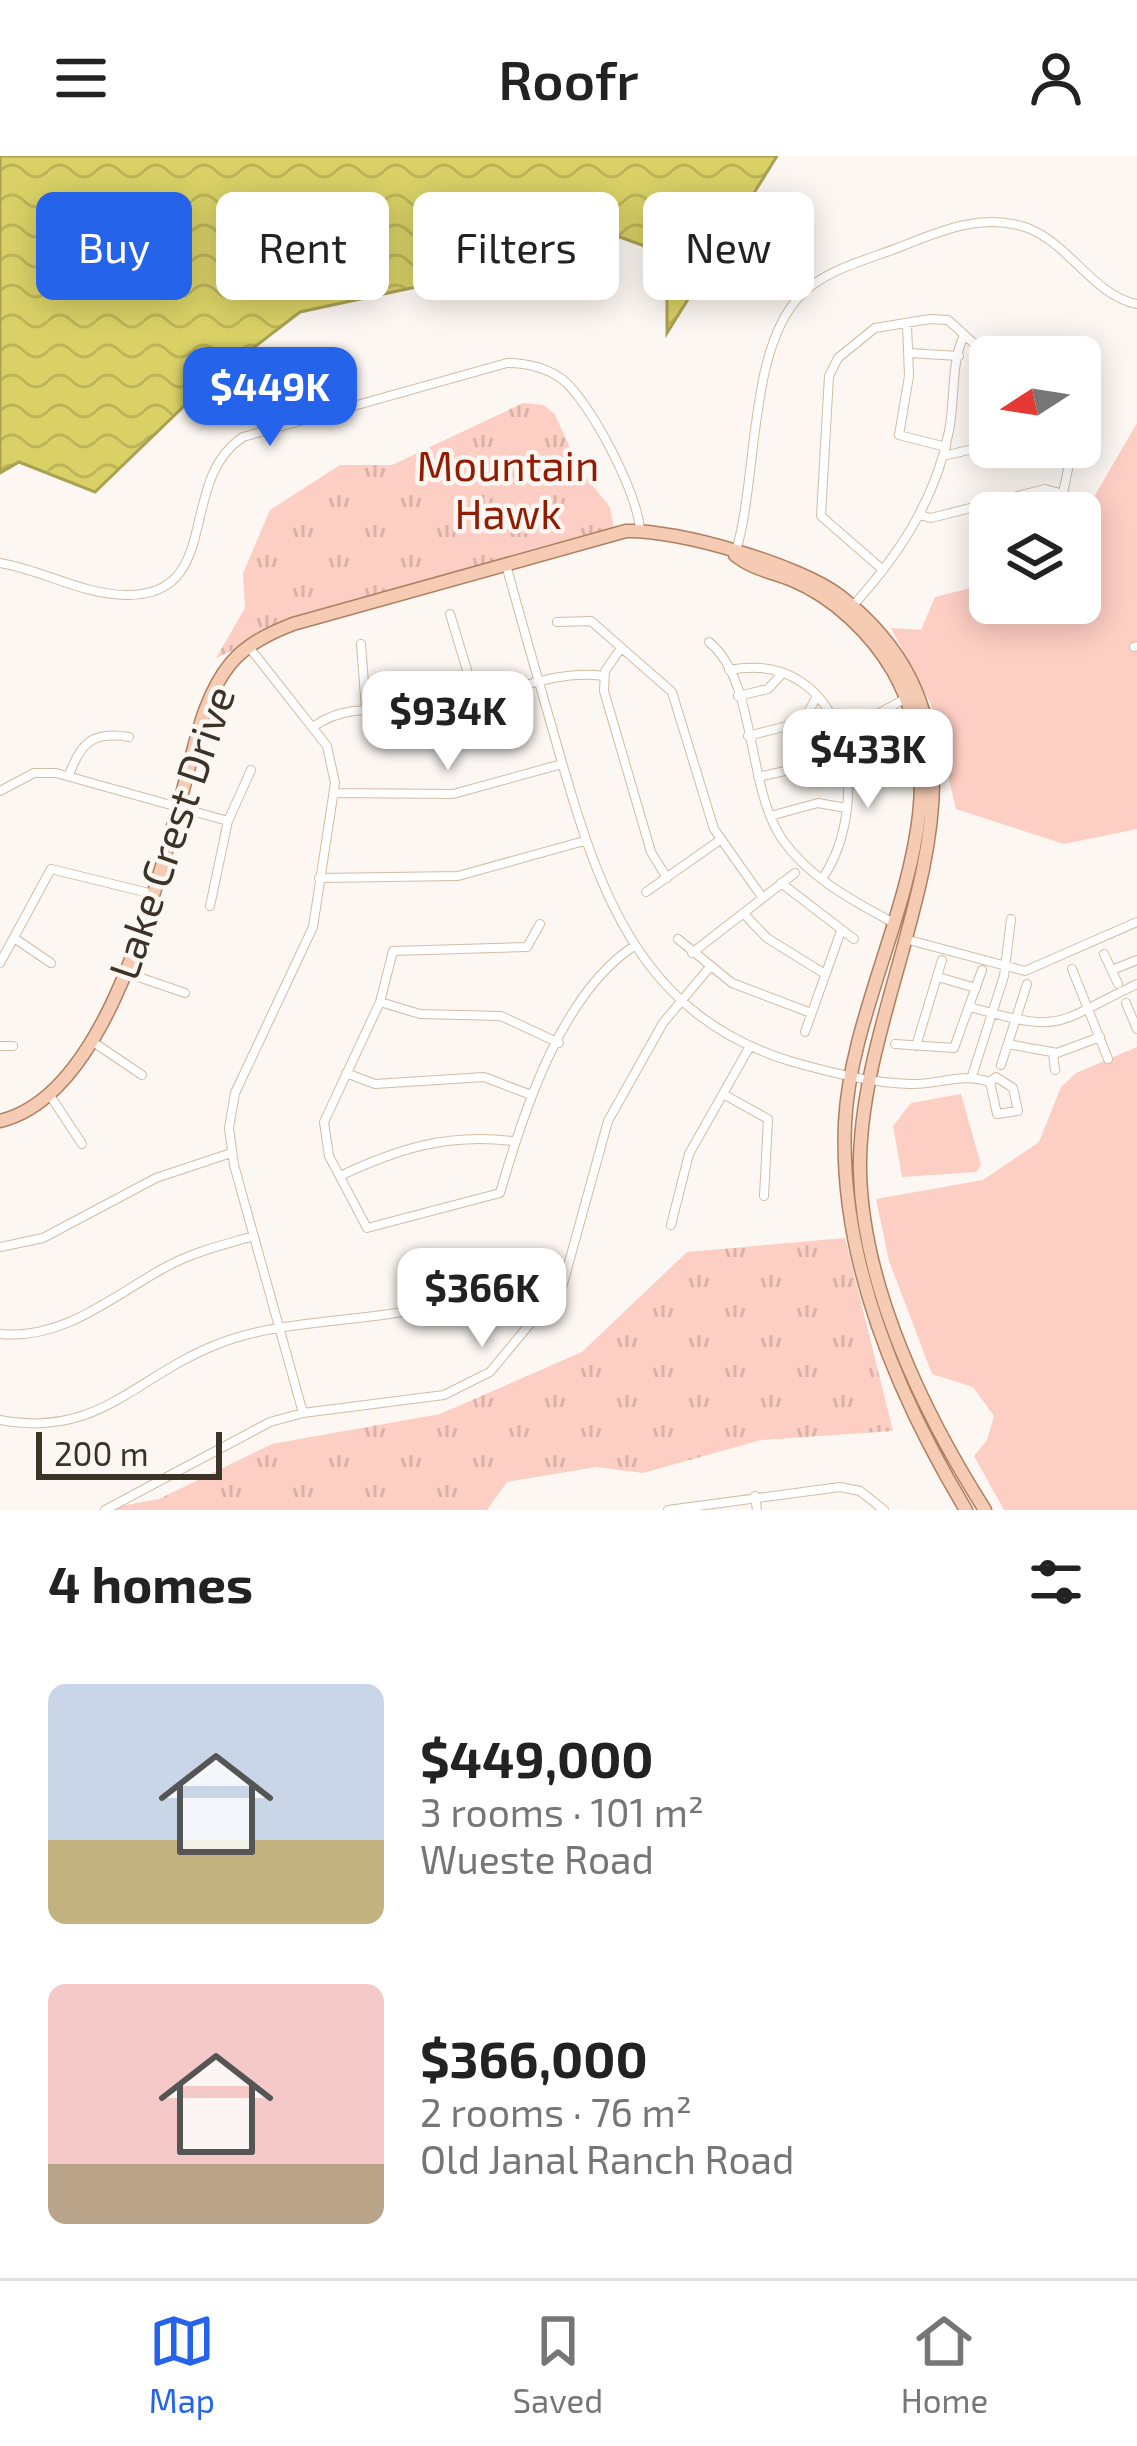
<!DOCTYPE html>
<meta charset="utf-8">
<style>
:root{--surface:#fff;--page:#f2f2f2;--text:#222;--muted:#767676;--line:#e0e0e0;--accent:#2563eb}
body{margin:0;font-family:"Exo 2",sans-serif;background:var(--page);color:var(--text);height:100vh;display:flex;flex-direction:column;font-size:45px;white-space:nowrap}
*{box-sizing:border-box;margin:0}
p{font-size:39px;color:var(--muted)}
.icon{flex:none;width:66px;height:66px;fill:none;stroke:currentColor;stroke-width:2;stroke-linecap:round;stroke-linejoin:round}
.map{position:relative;height:1354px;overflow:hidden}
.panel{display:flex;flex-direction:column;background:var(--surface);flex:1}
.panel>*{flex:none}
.hud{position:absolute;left:36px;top:36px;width:1065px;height:108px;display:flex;gap:24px}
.needle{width:78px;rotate:258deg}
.fabs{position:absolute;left:969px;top:180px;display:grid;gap:24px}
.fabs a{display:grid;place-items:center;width:132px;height:132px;border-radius:18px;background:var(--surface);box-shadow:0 6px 30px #0003;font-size:60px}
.scale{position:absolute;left:36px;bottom:30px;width:186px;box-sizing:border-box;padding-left:12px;border:6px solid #3b3228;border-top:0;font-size:33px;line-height:42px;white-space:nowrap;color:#3b3228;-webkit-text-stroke:9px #fcf7f2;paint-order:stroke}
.price{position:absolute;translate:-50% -102px;padding:0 27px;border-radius:24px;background:#fff;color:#222;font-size:39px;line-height:78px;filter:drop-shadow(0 3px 6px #0008)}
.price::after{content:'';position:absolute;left:50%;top:72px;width:36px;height:27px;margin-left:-18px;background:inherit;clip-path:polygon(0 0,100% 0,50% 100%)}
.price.active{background:var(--accent);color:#fff}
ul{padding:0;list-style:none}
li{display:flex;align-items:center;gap:36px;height:300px;padding:0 48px}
li span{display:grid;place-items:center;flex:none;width:336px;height:240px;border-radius:18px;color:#555}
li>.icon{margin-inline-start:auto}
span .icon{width:144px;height:144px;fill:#fffc;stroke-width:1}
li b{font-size:51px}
h2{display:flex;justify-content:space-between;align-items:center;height:144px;padding:0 48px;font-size:51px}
.tag{padding:0 42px;border-radius:18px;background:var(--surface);box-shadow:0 6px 30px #0003;font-size:42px;line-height:108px}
.tag.active{background:var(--accent);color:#fff}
header{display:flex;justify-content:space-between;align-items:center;height:156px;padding:0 48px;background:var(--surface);font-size:54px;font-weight:600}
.menu{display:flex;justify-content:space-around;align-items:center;height:168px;border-top:3px solid var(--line);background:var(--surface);font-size:33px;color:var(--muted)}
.menu a{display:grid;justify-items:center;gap:6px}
.menu .active{color:var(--accent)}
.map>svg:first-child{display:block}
</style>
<header><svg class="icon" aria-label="menu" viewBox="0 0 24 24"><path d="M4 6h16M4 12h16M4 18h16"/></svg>Roofr<svg class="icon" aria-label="person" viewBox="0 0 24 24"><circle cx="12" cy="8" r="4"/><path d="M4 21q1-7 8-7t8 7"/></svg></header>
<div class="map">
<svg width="1137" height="1354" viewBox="0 0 1137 1354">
<defs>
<pattern id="park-tufts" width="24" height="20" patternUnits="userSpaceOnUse" patternTransform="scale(3)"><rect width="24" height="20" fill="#fdcec3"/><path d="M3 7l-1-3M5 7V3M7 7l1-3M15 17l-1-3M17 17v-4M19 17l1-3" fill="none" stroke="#dab1a8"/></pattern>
<pattern id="water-waves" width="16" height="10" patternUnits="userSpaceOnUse" patternTransform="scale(3)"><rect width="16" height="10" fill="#d9d166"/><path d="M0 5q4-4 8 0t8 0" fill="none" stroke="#bbb458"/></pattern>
</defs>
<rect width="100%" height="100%" fill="#fcf7f2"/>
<path fill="#fdcec3" d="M1137,267v406l-73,15 -108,-35 -25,-105 -40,-76 30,2 14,-33 55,-14v20h90v-82z
M1137,891v463h-133l-30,-54 13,-16 7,-24 -21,-29 -41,-13 -43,-113 -13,-62 107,-19 56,-38 22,-55 15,-14z
M961,938l20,71 -5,7 -74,5 -9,-51 18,-23z"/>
<path fill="url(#park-tufts)" d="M523,247l20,2 11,8 27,58 29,36 5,26 -336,96 -63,29 29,-50 -2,-35 27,-63 70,-45h52z
M845,1082l48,193 -132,9 -118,33 -47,-6 -89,15 -20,28h-389l61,-11 113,-55 168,-30 142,-62 105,-100z"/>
<path fill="url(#water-waves)" stroke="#aaa153" stroke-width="3" d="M0,0h777l-110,177v-38l-17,-47 -30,-11 -78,11 -126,39 -116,25 -90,69 -115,111 -76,-30 -19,11z"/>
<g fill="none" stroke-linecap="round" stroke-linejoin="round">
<defs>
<path id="minor" d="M907,169l2,51 -10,59 47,12
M909,197l50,3
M943,300l47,-11
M1059,357l10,-49 -5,-17
M920,359l11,3 114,-29 15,4
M736,395c22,-73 12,-203 65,-256 25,-26 66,-35 99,-48 40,-16 81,-34 125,-20 44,15 67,68 112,77
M0,407c42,7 84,32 126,32 98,1 50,-114 117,-158l264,-74c20,0 38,4 55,16 28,22 77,116 78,152
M506,409c18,65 36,129 55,194 39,136 81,258 232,303 36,10 78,21 117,22 28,1 52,-12 80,-2l7,32 21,-3 -5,-23 -17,-11 -6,5
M883,414l-62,-54 8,-140 9,-18 37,-30 55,-9 18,1 42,38
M848,455c49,-53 87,-109 101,-180 6,-29 2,-68 14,-93
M450,458l26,86
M557,466l34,-1 81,71 42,137 48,68
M709,486c48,39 37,144 73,197 27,39 70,61 110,83
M361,488l5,65
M249,491l78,99 8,37 -22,144 -78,166 -6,35 5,37 69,248
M1134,491l3,-1
M619,495l-14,20 -1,20 47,161 16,26
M729,514c120,-23 146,132 93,209
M738,540l30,-7 12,-13
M313,571c37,-27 75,-13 117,-17 59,-5 115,-43 174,-34
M842,578l66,-37
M748,580l55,-14 14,-26
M69,619c12,-33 24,-44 60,-38
M758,621l90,-20
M0,635l34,-18h22l172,48
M334,637l119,1 109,-30
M770,660l48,-13 28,5
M319,722l139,-2 126,-35
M781,727l73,56
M646,736l74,-52
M210,750l18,-85 23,-51
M743,757l24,25 58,36
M540,768l-13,23 -134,4 -13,51 -56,120 5,34 38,72 133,-35c23,-80 61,-199 134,-247
M14,782l37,25
M678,783l54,44 79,30
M905,783l120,32 112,-49
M692,797l103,-80
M1104,798l14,30
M0,807l51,-94 102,25
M1072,813l36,90
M1112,814l25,-10
M124,816l61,21
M938,821l38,11
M380,846l40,12 81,2 58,27
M1126,847l11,26
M970,851c95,27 83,17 167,-23
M805,876l36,-101
M93,886l49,33
M895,888l59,4 28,-78
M1008,888l49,9 43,-16
M0,890h13
M916,890l26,-86
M1053,898l2,16
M1001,909l26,-81
M346,917l29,11 109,-7 47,18
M972,920l32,-100 7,-57
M723,938l45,25 -4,77
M51,941l31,47
M340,1020c57,-27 108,-43 172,-35
M671,1069l18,-71 61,-108
M0,1091l43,-9 113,-60 75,-25
M0,1178c64,6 111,-37 164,-66 28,-16 59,-23 90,-32
M0,1264c99,19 135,-44 218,-76 69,-27 146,-20 217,-39l18,-13 17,-27
M755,1340l2,14
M105,1354l165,-88 33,-9 141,-18 46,-23 73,-88 45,-163 55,-98 46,-55
M668,1354l172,-23 20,4 24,19"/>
<path id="major" d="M735,399c17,14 37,17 57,25 41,17 79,53 101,91 82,144 -41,304 -48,452 -6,136 52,272 121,387
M0,965c108,-26 156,-235 183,-331 12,-43 19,-92 48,-127 16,-19 39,-30 62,-39l333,-93c50,-2 174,34 214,65 199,155 16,379 20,576 3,116 64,242 125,338"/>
</defs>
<use href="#minor" stroke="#d4bca3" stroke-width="10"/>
<use href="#major" stroke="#b07f61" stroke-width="15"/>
<use href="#minor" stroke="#fff" stroke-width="8"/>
<use href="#major" stroke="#f5cbb3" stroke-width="12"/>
</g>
<g text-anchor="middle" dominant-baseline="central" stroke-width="9" stroke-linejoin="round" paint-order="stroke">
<g font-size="42" fill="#931b01" stroke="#fcf7f2">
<text x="508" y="308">Mountain<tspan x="508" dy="48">Hawk</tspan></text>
</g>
<g font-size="42" fill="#3b3228" stroke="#fcf7f2">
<text transform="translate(170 676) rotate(-71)">Lake Crest Drive</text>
</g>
</g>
</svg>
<div class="fabs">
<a><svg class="needle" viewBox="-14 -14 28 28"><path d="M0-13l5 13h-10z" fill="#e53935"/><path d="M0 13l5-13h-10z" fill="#767676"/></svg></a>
<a><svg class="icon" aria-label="layers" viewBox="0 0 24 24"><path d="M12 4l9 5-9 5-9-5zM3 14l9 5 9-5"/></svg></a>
</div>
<div class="scale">200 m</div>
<b class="price active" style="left:270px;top:293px">$449K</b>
<b class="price" style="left:448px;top:617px">$934K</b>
<b class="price" style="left:868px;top:655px">$433K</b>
<b class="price" style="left:482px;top:1194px">$366K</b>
<div class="hud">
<a class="tag active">Buy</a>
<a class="tag">Rent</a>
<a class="tag">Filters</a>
<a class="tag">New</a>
</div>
</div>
<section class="panel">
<h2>4 homes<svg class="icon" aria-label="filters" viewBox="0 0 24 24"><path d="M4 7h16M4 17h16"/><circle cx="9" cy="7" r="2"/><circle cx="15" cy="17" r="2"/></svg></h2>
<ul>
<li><span style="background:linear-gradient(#c9d6e8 65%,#c2b280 0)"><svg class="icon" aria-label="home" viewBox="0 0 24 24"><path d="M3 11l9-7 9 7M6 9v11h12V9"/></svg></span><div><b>$449,000</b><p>3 rooms · 101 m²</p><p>Wueste Road</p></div></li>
<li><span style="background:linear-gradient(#f6c9c9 75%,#b9a48a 0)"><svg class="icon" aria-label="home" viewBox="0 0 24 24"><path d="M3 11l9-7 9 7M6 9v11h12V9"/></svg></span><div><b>$366,000</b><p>2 rooms · 76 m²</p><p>Old Janal Ranch Road</p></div></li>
</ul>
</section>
<nav class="menu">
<a class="active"><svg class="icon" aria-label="map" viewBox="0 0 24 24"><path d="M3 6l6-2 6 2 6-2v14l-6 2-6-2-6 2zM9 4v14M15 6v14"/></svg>Map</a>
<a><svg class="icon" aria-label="saved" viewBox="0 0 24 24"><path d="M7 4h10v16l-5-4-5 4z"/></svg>Saved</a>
<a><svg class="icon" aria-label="home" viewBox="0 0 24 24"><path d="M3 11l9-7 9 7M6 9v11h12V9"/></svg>Home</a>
</nav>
